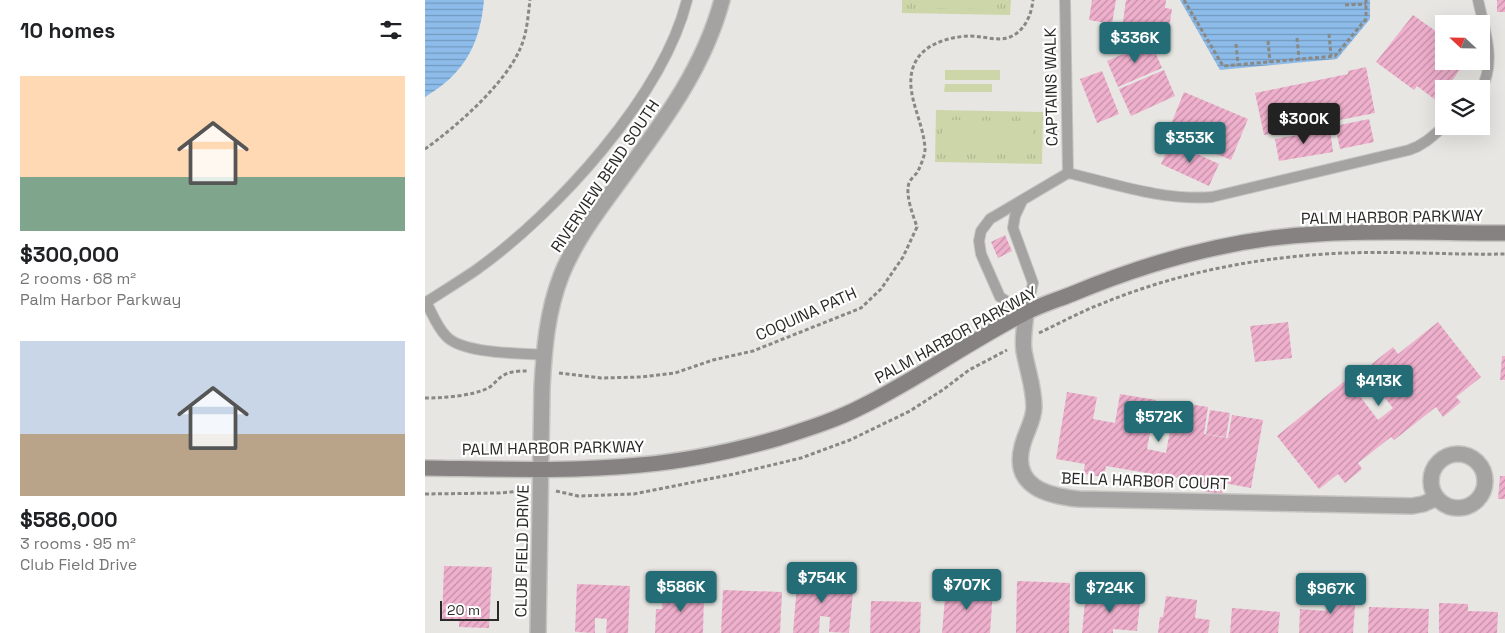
<!DOCTYPE html>
<meta charset="utf-8">
<style>
:root{--surface:#fff;--page:#f6f6f6;--text:#202124;--muted:#757577;--accent:#246d77}
body{margin:0;font-family:"Space Grotesk",sans-serif;background:var(--page);color:var(--text);height:100vh;display:flex;flex-direction:column;font-size:19px;white-space:nowrap}
*{box-sizing:border-box;margin:0}
p{font-size:16px;color:var(--muted)}
.icon{flex:none;width:28px;height:28px;fill:none;stroke:currentColor;stroke-width:2;stroke-linecap:round;stroke-linejoin:round}
.map{position:relative;flex:1;overflow:hidden}
.panel{display:flex;flex-direction:column;background:var(--surface);width:425px}
.panel>*{flex:none}
.needle{width:32px;rotate:292deg}
.buttons{position:absolute;left:1010px;top:15px;display:grid;gap:10px}
.buttons a{display:grid;place-items:center;width:55px;height:55px;border-radius:0px;background:var(--surface);box-shadow:0 5px 20px #0002;font-size:25px}
.scale{position:absolute;left:15px;bottom:12px;width:59px;box-sizing:border-box;padding-left:5px;border:2px solid #2a2a28;border-top:0;font-size:14px;line-height:18px;white-space:nowrap;color:#2a2a28;-webkit-text-stroke:4px #fff;paint-order:stroke}
.price{position:absolute;translate:-50% -42px;padding:0 11px;border-radius:5px;background:var(--accent);color:#fff;font-size:16px;line-height:32px;filter:drop-shadow(0 1px 2px #0008)}
.price::after{content:'';position:absolute;left:50%;top:30px;width:15px;height:11px;margin-left:-8px;background:inherit;clip-path:polygon(0 0,100% 0,50% 100%)}
.price.active{background:#222;color:#fff}
ul{padding:0;list-style:none}
li{display:grid;align-content:center;gap:10px;height:265px;padding:0 20px}
li span{display:grid;place-items:center;height:155px;border-radius:0px;color:#555}
li>.icon{margin-inline-start:auto}
span .icon{width:90px;height:90px;fill:#fffc;stroke-width:1}
li b{font-size:21px}
h2{display:flex;justify-content:space-between;align-items:center;height:60px;padding:0 20px;font-size:21px}
main{display:flex;flex:1;min-height:0}
.map>svg:first-child{display:block}
</style>
<main>
<section class="panel">
<h2>10 homes<svg class="icon" aria-label="filters" viewBox="0 0 24 24"><path d="M4 7h16M4 17h16"/><circle cx="9" cy="7" r="2"/><circle cx="15" cy="17" r="2"/></svg></h2>
<ul>
<li><span style="background:linear-gradient(#ffd9b3 65%,#7fa58c 0)"><svg class="icon" aria-label="home" viewBox="0 0 24 24"><path d="M3 11l9-7 9 7M6 9v11h12V9"/></svg></span><div><b>$300,000</b><p>2 rooms · 68 m²</p><p>Palm Harbor Parkway</p></div></li>
<li><span style="background:linear-gradient(#c9d6e8 60%,#b9a48a 0)"><svg class="icon" aria-label="home" viewBox="0 0 24 24"><path d="M3 11l9-7 9 7M6 9v11h12V9"/></svg></span><div><b>$586,000</b><p>3 rooms · 95 m²</p><p>Club Field Drive</p></div></li>
</ul>
</section>
<div class="map">
<svg width="1080" height="633" viewBox="0 0 1080 633">
<defs>
<pattern id="park-tufts" width="24" height="20" patternUnits="userSpaceOnUse" patternTransform="scale(1.25)"><rect width="24" height="20" fill="#cdd6a9"/><path d="M3 7l-1-3M5 7V3M7 7l1-3M15 17l-1-3M17 17v-4M19 17l1-3" fill="none" stroke="#b0b891"/></pattern>
<pattern id="water-rules" width="6" height="5" patternUnits="userSpaceOnUse" patternTransform="scale(1.25)"><rect width="6" height="5" fill="#8dbcea"/><path d="M0 2.5h6" fill="none" stroke="#7399be"/></pattern>
<pattern id="building-hatch" width="6" height="6" patternUnits="userSpaceOnUse" patternTransform="scale(1.25)"><rect width="6" height="6" fill="#efb0cd"/><path d="M-1 1l2-2M0 6l6-6M5 7l2-2" fill="none" stroke="#c28fa6"/></pattern>
</defs>
<rect width="100%" height="100%" fill="#e7e6e2"/>
<path fill="url(#park-tufts)" d="M477,0h109l-1,15 -108,-2z
M511,110l107,2 -1,52 -107,-2z"/>
<path fill="#cdd6a9" d="M496,0h71l-1,9 -70,-1z
M520,70h55v10h-55z
M520,84h47v8h-48z
M527,120l71,1v7h10v18h-10v8l-71,-1v-8h-10v-18h10z"/>
<path fill="url(#water-rules)" d="M0,0h59c-4,45 -20,74 -59,97z
M755,0h190v19l-33,40 -117,11z"/>
<path fill="url(#building-hatch)" d="M667,0h24l-4,24 -23,-4z
M701,0h40l-1,8 7,1 -4,26 -46,-6z
M1072,0h8v12h-8z
M988,15l31,22v24h22l-20,28h-2v3l-7,9 -20,-15 -3,4 -38,-28z
M726,42l11,26 -44,19 -11,-26z
M941,67l9,46 -111,22 -9,-42 93,-19v-3z
M739,70l11,26 -44,20 -12,-27z
M677,71l17,43 -22,9 -17,-44z
M759,92l64,27 -17,41 -64,-26z
M944,119l5,23 -34,7 -5,-23z
M905,129l3,23 -54,9 -4,-22z
M746,142l48,22 -10,22 -48,-22z
M580,235l7,16 -14,7 -7,-16z
M863,322l4,36 -37,4 -5,-36z
M1013,322l43,55 -25,20 5,5 -18,15 -7,-10 -42,33 -3,-3 -33,26 4,6 -17,14 -7,-9 -19,15 -42,-53 70,-57 31,41 15,-12 -30,-37 30,-24 5,7z
M1077,356h3v24h-5z
M642,392l30,5 -4,22 22,4 5,-29 36,6 -9,49 19,4 9,-51 33,5 -4,27 24,4 4,-23 31,5 -12,68 -27,-5 -2,11 -21,-3 2,-9 -41,-7 -1,7 -15,-3 1,-6 -41,-7 -2,11 -21,-3 2,-10 -29,-5z
M785,410l20,3 -4,24 -20,-3z
M1075,476h5v23h-7z
M19,566l48,1 -3,61 -30,-1v-8h-17z
M373,573l16,1v4l40,4 -5,51 -20,-1 1,-15 -10,-1 -1,17h-26z
M592,581l53,2 -1,50h-53z
M152,584l53,2 -2,47h-22l1,-14 -12,-1v15l-20,-1z
M521,587l47,3 -3,43h-48z
M298,590l59,2 -2,41h-59z
M670,591l34,3 -1,8 12,1 -3,28 -24,-2v4h-31l3,-31 9,1z
M902,591l29,2 -3,40h-54l1,-24 26,2z
M238,592l41,1 -1,40h-48l1,-24h6z
M741,596l31,4 -2,18 15,2 -2,13h-50l2,-16h3z
M446,601l50,1 -1,31h-50z
M1014,603l29,1v7l30,1 -1,21h-58z
M944,607l60,2 -1,24h-60z
M807,608l48,4 -2,21h-48z"/>
<g fill="none" stroke-linecap="round" stroke-linejoin="round">
<defs>
<path id="lane" d="M640,0l3,173
M1053,0c6,28 19,62 3,89
M643,173c47,11 96,28 144,24l197,-47c15,-5 24,-14 35,-24
M597,201l-7,15 -2,12 20,55 -7,30 -26,-16 -19,-43 -2,-13 2,-10 9,-12 78,-46
M1,302c6,11 11,25 20,34 16,18 74,17 98,19
M0,303c17,-11 35,-22 51,-33 80,-57 187,-174 211,-270"/>
<path id="street" d="M601,313c-1,12 -4,26 -2,38 3,18 10,36 10,56 0,14 -9,26 -12,40 -10,40 26,49 57,52l333,7 11,-2 14,-6
M1006 481a27 27 0 1 1 54 0a27 27 0 1 1-54 0Z
M113,633l4,-245c2,-38 5,-76 19,-112 12,-31 33,-60 53,-87 43,-59 89,-117 108,-189"/>
<path id="secondary" d="M0,468c71,1 144,4 215,-3 46,-4 94,-14 139,-27 28,-9 57,-18 84,-32 56,-28 107,-65 162,-93 15,-8 32,-13 47,-19 79,-33 161,-56 246,-60 62,-4 125,-1 187,-1"/>
</defs>
<use href="#lane" stroke="#c5c4c1" stroke-width="12"/>
<use href="#street" stroke="#c5c4c1" stroke-width="18"/>
<use href="#secondary" stroke="#c5c4c1" stroke-width="18"/>
<path stroke="#898885" stroke-width="3" stroke-dasharray="4 2.5" stroke-linecap="butt" d="M759,0l39,66 112,-10 31,-37v-19
M920,5l21,-1
M904,34l2,22
M872,38l2,21
M843,41l2,21
M811,44l2,21
M0,149c31,-22 80,-65 95,-100 7,-15 8,-33 10,-49
M614,333c21,-10 41,-21 62,-29 77,-32 162,-48 244,-51 54,-2 107,2 160,1
M134,373l42,5 40,-1 34,-4 38,-13 40,-9 108,-43 20,-19 22,-32 14,-30c-4,-12 -12,-32 -8,-44 2,-5 7,-8 9,-12 3,-6 7,-16 7,-22 -1,-26 -19,-53 -13,-78 6,-26 35,-34 57,-35 11,0 21,3 31,3 21,-1 31,-20 33,-39
M0,398c17,0 48,-2 63,-10 6,-3 10,-10 16,-13 7,-4 16,-4 23,-4
M131,491l22,5 56,-2 100,-20 67,-16 49,-18 60,-29 34,-22 25,-19 38,-20
M0,494l74,-1 24,-2"/>
<use href="#lane" stroke="#a5a3a2" stroke-width="10"/>
<use href="#street" stroke="#a5a3a2" stroke-width="15"/>
<use href="#secondary" stroke="#858281" stroke-width="15"/>
</g>
<g text-anchor="middle" dominant-baseline="central" stroke-width="4.5" stroke-linejoin="round" paint-order="stroke">
<g font-size="16" fill="#2a2a28" stroke="#fff">
<text transform="translate(626 87) rotate(-91)">CAPTAINS WALK</text>
<text transform="translate(180 176) rotate(-56)">RIVERVIEW BEND SOUTH</text>
<text transform="translate(967 217) rotate(-1)">PALM HARBOR PARKWAY</text>
<text transform="translate(381 314) rotate(-24)">COQUINA PATH</text>
<text transform="translate(531 335) rotate(-29)">PALM HARBOR PARKWAY</text>
<text transform="translate(128 448) rotate(-1)">PALM HARBOR PARKWAY</text>
<text transform="translate(720 481) rotate(2)">BELLA HARBOR COURT</text>
<text transform="translate(97 551) rotate(-89)">CLUB FIELD DRIVE</text>
</g>
</g>
</svg>
<div class="buttons">
<a><svg class="needle" viewBox="-14 -14 28 28"><path d="M0-13l5 13h-10z" fill="#e53935"/><path d="M0 13l5-13h-10z" fill="#757577"/></svg></a>
<a><svg class="icon" aria-label="layers" viewBox="0 0 24 24"><path d="M12 4l9 5-9 5-9-5zM3 14l9 5 9-5"/></svg></a>
</div>
<div class="scale">20 m</div>
<b class="price" style="left:710px;top:64px">$336K</b>
<b class="price active" style="left:879px;top:145px">$300K</b>
<b class="price" style="left:765px;top:164px">$353K</b>
<b class="price" style="left:954px;top:407px">$413K</b>
<b class="price" style="left:734px;top:443px">$572K</b>
<b class="price" style="left:397px;top:604px">$754K</b>
<b class="price" style="left:542px;top:611px">$707K</b>
<b class="price" style="left:256px;top:613px">$586K</b>
<b class="price" style="left:685px;top:614px">$724K</b>
<b class="price" style="left:906px;top:615px">$967K</b>
</div>
</main>
